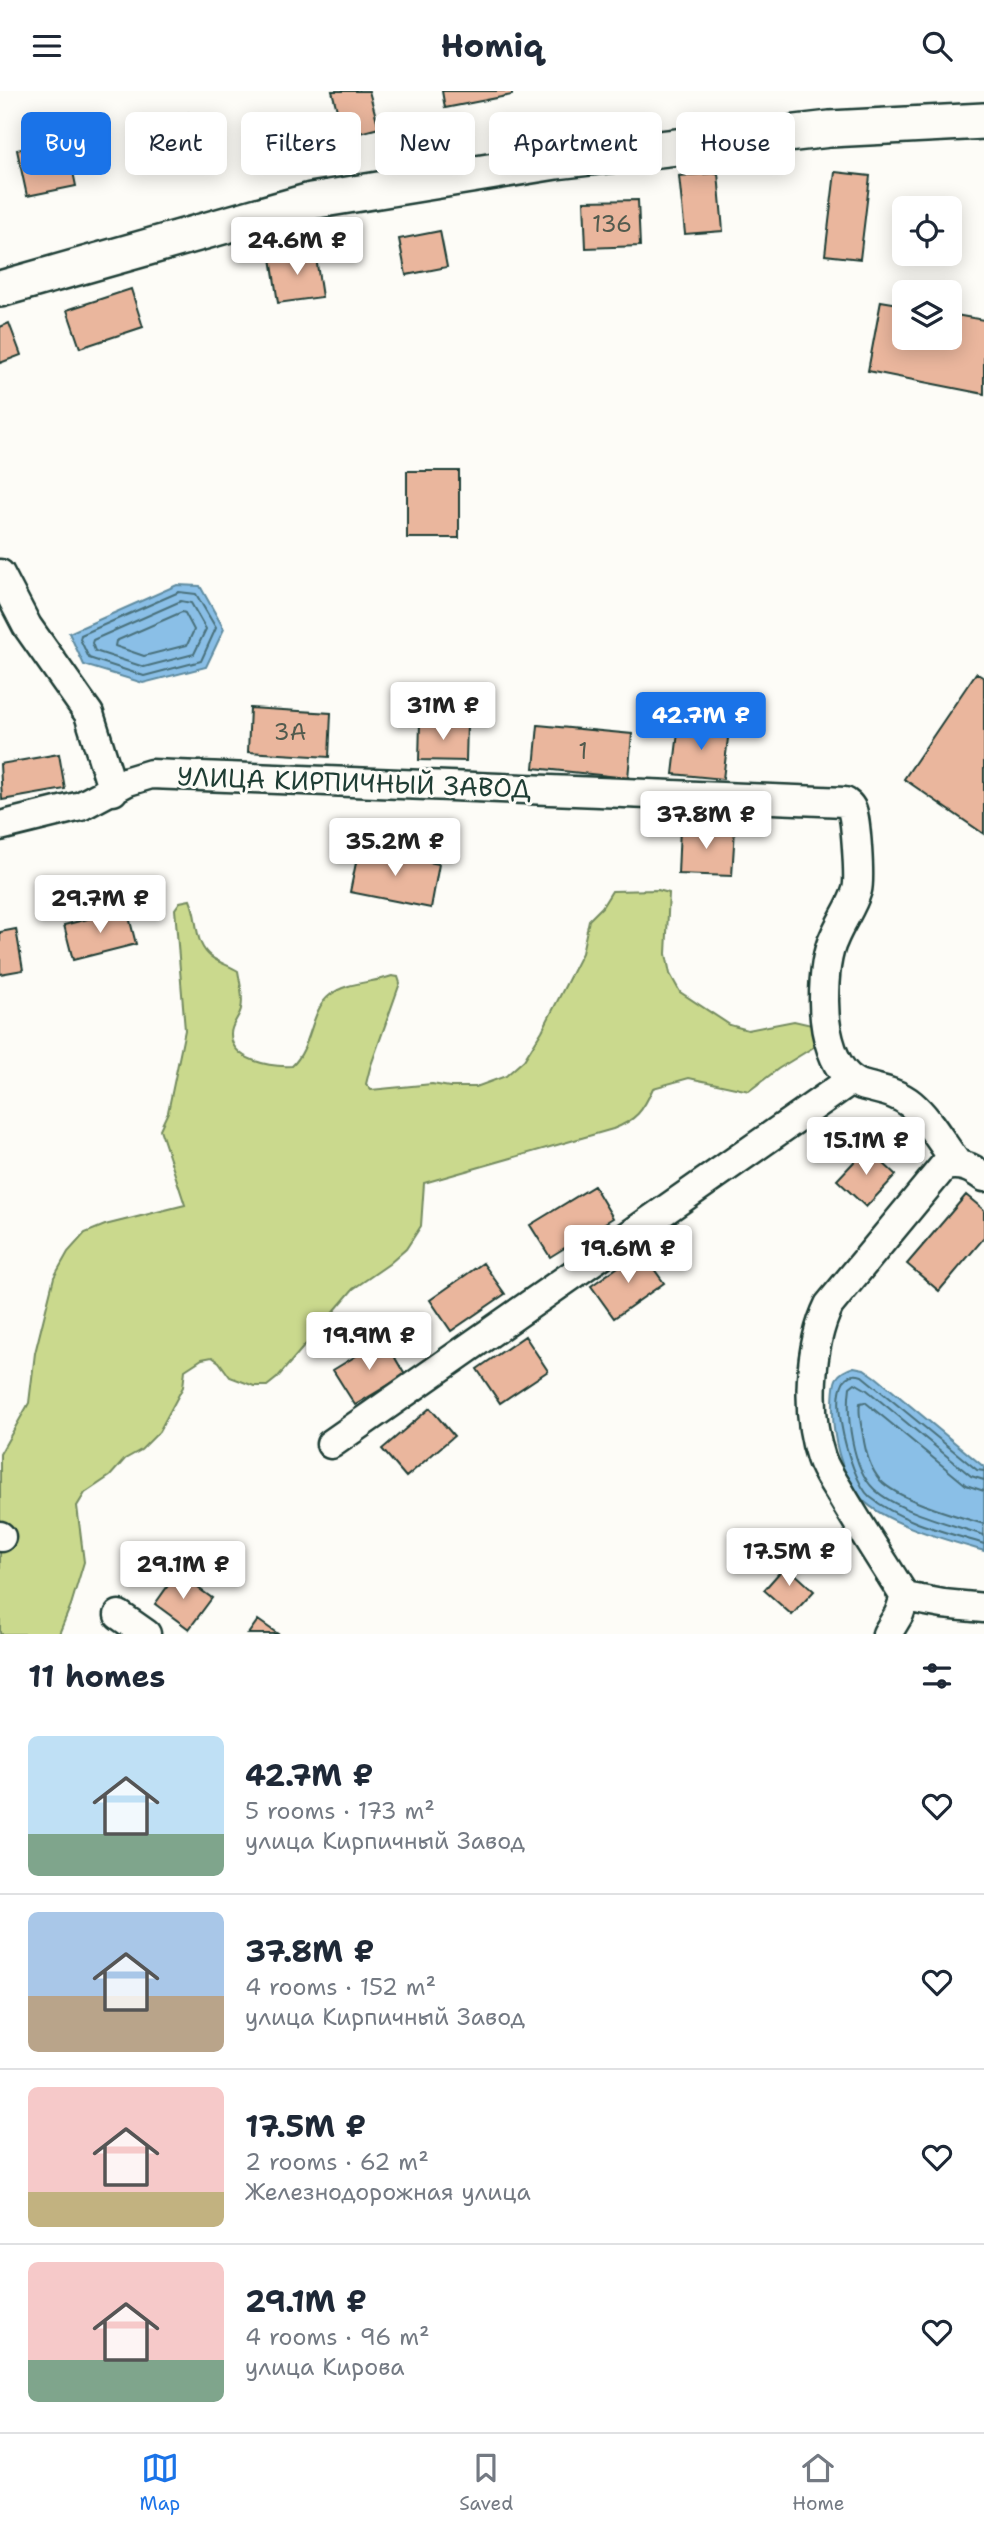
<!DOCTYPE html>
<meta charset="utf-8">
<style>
:root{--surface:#fff;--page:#f2f2f3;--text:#1f2937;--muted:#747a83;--line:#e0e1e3;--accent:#1a73e8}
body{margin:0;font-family:"Shantell Sans",sans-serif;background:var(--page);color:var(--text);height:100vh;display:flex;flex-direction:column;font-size:26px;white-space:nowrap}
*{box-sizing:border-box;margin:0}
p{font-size:23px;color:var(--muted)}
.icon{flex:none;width:38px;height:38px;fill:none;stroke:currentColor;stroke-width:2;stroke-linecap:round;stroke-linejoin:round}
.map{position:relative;height:1543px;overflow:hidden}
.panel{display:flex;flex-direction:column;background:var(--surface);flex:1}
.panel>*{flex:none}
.hud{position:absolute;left:21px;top:21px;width:943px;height:63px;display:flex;gap:14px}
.buttons{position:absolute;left:892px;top:105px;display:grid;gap:14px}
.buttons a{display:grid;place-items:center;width:70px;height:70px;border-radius:10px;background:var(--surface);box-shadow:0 4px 18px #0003;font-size:35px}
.price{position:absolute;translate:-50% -60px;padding:0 16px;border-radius:7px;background:#fff;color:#222;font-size:23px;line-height:46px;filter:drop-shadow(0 2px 4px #0008)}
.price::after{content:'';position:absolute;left:50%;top:42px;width:21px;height:16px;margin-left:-10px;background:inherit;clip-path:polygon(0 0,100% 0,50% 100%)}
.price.active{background:var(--accent);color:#fff}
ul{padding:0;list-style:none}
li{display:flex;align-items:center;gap:21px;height:175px;padding:0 28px}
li+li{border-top:2px solid var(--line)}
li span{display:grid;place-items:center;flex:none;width:196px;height:140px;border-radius:10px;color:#555}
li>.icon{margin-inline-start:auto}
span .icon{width:84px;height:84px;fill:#fffc;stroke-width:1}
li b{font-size:30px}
h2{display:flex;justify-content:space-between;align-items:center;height:84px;padding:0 28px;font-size:30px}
.chip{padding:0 24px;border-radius:10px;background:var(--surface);box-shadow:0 4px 18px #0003;font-size:24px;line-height:63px}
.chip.active{background:var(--accent);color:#fff}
header{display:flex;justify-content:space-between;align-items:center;height:91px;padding:0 28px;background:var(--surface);font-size:32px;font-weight:700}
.menu{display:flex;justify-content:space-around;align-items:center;height:98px;border-top:2px solid var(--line);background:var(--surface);font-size:19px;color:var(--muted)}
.menu a{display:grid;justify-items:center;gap:4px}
.menu .active{color:var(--accent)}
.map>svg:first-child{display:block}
</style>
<header><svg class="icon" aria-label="menu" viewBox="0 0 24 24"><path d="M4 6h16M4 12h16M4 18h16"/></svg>Homiq<svg class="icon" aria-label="search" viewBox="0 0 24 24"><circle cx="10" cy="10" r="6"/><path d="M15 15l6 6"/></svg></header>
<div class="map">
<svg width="984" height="1543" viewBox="0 0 984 1543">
<rect width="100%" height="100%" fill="#fdfcf7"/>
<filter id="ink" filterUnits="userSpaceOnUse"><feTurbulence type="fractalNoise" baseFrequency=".0143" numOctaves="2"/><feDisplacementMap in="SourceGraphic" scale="14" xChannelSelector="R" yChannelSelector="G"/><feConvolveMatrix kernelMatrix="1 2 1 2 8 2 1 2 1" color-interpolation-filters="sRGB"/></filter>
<g filter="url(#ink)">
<path fill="#cad98d" stroke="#748b60" stroke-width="2" d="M658,799l11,3 -3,61 4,20 10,18 50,33 18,5 46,-9 22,5 1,19 -39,24 -29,22 -60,-13 -36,10c-10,23 -17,32 -40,41l-189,54 -3,43 -15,23 -17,15 -36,25 -76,89 -10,8h-13l-24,-9 -11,-15 -7,-5 -10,2 -17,11 -2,17 -24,45 -18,18 -16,9 -15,17 -25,17 -8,13 7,56 -13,43 -12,29h-59v-180l29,-51 6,-50 19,-76 14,-25 17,-19 20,-8 80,-20 -25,-76 8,-17 17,-82 -10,-121 5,-7 10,-2c8,18 4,40 18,54 7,8 21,11 30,17 2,12 6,27 3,38 -2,9 -10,15 -10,25 0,27 40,33 61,32 20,-18 18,-56 38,-71 16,-13 43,-12 62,-19l6,1 2,6 -30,85 -4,16 5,6 61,-6 18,3h26l30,-11 18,-16 18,-29 40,-78 7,-33 13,-13 10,-16z"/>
<path fill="#8abfe7" stroke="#5f8b9f" stroke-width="2" d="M177,494l23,1 24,43 -18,38 -63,16 -59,-18 -15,-32z
M854,1276l10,2 13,9 107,89v84c-33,-10 -99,-27 -122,-52 -22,-24 -30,-64 -29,-95 1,-21 -1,-30 21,-37z"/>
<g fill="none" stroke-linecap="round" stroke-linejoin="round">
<path stroke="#4a717c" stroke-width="2" d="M179,501l17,2 20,34 -15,33 -57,15 -55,-18 -9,-19 1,-4z
M181,510l10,2 15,26 -12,25 -50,13 -49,-16 -3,-8 1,-3z
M182,521l3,1 9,17 -7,15 -43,11 -29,-10 1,-5z
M984,1380l-7,-1 -115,-94c-45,-14 -13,103 8,121 31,25 76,35 114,47
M984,1389l-13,-4 -104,-86 -12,-7 -5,4c-4,28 2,81 24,102 23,22 79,36 110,46
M984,1400l-18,-6 -101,-83 -5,1c-2,10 1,21 3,32 2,15 7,33 17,45 18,20 77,36 104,44"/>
</g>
<path fill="#eab69d" stroke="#1f3d34" stroke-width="2" d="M332,0h37l10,37 -35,9z
M442,0h70v4l-67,13z
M188,22l10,43 -45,11 -10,-44z
M66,48l10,47 -49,10 -10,-46z
M835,81l35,4 -10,83 -35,-4z
M718,82l5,58 -38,3 -6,-58z
M638,109l2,46 -54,2 -2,-47z
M440,140l7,36 -41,8 -7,-36z
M315,160l7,46 -44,6 -7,-45z
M131,198l12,38 -63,21 -13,-38z
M881,210l24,4v33h45v-24l34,6v74l-116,-23z
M9,232l12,32 -21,8v-36z
M407,380h52v67h-52z
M976,582l8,5v156l-80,-55z
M250,617l81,5 -2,44 -81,-5z
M420,632l47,1 -1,37 -47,-1z
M679,633l50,6 -6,49 -50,-5z
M538,634l94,9 -4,44 -94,-10z
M59,663l6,35 -63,11 -2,-36z
M680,736l55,2 -3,47 -54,-2z
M359,757l80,16 -8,44 -81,-16z
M127,818l9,35 -63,16 -9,-35z
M16,838l7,41 -23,4v-42z
M867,1057l29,27 -30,32 -29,-27z
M594,1095l19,32 -63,39 -20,-32z
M966,1104l18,15v28l-45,53 -32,-27z
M641,1160l23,32 -50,35 -23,-32z
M483,1172l22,31 -54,37 -21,-31z
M525,1245l23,35 -48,32 -23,-34z
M384,1248l21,36 -50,30 -22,-35z
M430,1317l24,28 -48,41 -24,-28z
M795,1464l7,7 -9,10 21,19 -22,24 -28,-25z
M177,1482l35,25 -23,31 -34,-25z
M258,1529l20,14h-30z"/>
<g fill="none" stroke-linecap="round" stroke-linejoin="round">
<defs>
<path id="minor" d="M0,483l27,52 62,88 24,77
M0,735l81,-20 47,-25 23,-7 694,28c4,3 5,3 7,8 4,10 8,69 5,80 -5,17 -16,31 -23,48 -9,18 -10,44 -10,63 0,28 8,74 38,84 17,5 35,7 49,19 19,16 31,40 46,59
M331,1353l520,-364
M0,1445l1,1
M905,1506c-22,-35 -45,-70 -66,-106 -6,-10 -14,-21 -18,-33 -15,-43 -12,-112 8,-153l115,-139c17,-3 27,1 40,11
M905,1506l38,7 41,4
M119,1524l27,19
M887,1543l12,-20 6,-17"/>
<path id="tertiary" d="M0,198l311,-88 245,-40 274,-32 154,-8"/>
</defs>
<use href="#minor" stroke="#1f3d34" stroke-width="33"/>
<use href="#tertiary" stroke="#1f3d34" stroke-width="40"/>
<use href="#minor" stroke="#fdfcf7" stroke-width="28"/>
<use href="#tertiary" stroke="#fdfcf7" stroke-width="35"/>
</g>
</g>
<g text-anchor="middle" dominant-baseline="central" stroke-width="6" stroke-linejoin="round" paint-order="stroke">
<g font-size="23" fill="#525b4e">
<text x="612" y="133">136</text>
<text x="290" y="641">3А</text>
<text x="583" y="660">1</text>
</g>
<g font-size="26" fill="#1f3d34" stroke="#fdfcf7">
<text transform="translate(354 691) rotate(2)">УЛИЦА КИРПИЧНЫЙ ЗАВОД</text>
</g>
</g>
</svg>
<div class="buttons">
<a><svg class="icon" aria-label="locate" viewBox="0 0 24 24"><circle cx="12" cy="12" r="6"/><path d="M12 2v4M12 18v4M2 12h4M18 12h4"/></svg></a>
<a><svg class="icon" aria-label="layers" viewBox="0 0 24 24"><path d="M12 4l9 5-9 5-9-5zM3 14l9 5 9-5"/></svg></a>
</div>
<b class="price" style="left:297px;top:186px">24.6M ₽</b>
<b class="price" style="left:443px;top:651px">31M ₽</b>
<b class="price active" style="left:701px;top:661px">42.7M ₽</b>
<b class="price" style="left:706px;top:760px">37.8M ₽</b>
<b class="price" style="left:395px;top:787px">35.2M ₽</b>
<b class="price" style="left:100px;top:844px">29.7M ₽</b>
<b class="price" style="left:866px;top:1086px">15.1M ₽</b>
<b class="price" style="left:628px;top:1194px">19.6M ₽</b>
<b class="price" style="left:369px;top:1281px">19.9M ₽</b>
<b class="price" style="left:789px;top:1497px">17.5M ₽</b>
<b class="price" style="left:183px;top:1510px">29.1M ₽</b>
<div class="hud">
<a class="chip active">Buy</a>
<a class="chip">Rent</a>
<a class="chip">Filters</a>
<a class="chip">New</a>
<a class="chip">Apartment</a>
<a class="chip">House</a>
</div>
</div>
<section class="panel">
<h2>11 homes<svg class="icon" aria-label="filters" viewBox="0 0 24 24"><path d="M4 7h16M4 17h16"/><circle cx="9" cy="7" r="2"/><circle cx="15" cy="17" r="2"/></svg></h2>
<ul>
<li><span style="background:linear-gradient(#bfe0f5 70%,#7fa58c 0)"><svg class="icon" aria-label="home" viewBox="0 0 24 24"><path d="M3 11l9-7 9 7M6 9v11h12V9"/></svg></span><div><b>42.7M ₽</b><p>5 rooms · 173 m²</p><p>улица Кирпичный Завод</p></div><svg class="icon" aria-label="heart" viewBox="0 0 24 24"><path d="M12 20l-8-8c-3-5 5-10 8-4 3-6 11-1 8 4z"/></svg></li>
<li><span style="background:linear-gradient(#a9c7e8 60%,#b9a48a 0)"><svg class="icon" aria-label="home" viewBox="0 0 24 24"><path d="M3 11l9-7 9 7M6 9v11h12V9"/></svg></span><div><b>37.8M ₽</b><p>4 rooms · 152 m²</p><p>улица Кирпичный Завод</p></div><svg class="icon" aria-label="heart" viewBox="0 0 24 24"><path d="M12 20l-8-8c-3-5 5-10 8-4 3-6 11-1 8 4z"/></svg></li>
<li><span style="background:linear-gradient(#f6c9c9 75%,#c2b280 0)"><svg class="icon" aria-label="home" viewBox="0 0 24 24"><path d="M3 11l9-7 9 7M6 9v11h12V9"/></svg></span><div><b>17.5M ₽</b><p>2 rooms · 62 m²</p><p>Железнодорожная улица</p></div><svg class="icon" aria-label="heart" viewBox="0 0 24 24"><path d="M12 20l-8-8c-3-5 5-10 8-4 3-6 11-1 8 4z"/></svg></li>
<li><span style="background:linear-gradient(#f6c9c9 70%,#7fa58c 0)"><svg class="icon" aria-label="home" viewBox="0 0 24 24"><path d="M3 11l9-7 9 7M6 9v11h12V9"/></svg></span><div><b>29.1M ₽</b><p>4 rooms · 96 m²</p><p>улица Кирова</p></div><svg class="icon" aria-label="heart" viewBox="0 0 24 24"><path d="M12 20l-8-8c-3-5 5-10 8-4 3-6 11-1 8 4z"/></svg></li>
</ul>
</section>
<nav class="menu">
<a class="active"><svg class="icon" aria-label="map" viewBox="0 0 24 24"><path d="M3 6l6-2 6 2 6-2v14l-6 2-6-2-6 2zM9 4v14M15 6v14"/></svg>Map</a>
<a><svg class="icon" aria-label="saved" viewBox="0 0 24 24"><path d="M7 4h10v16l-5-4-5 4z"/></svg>Saved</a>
<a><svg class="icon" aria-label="home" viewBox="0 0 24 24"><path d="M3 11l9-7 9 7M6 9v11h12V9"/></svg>Home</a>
</nav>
